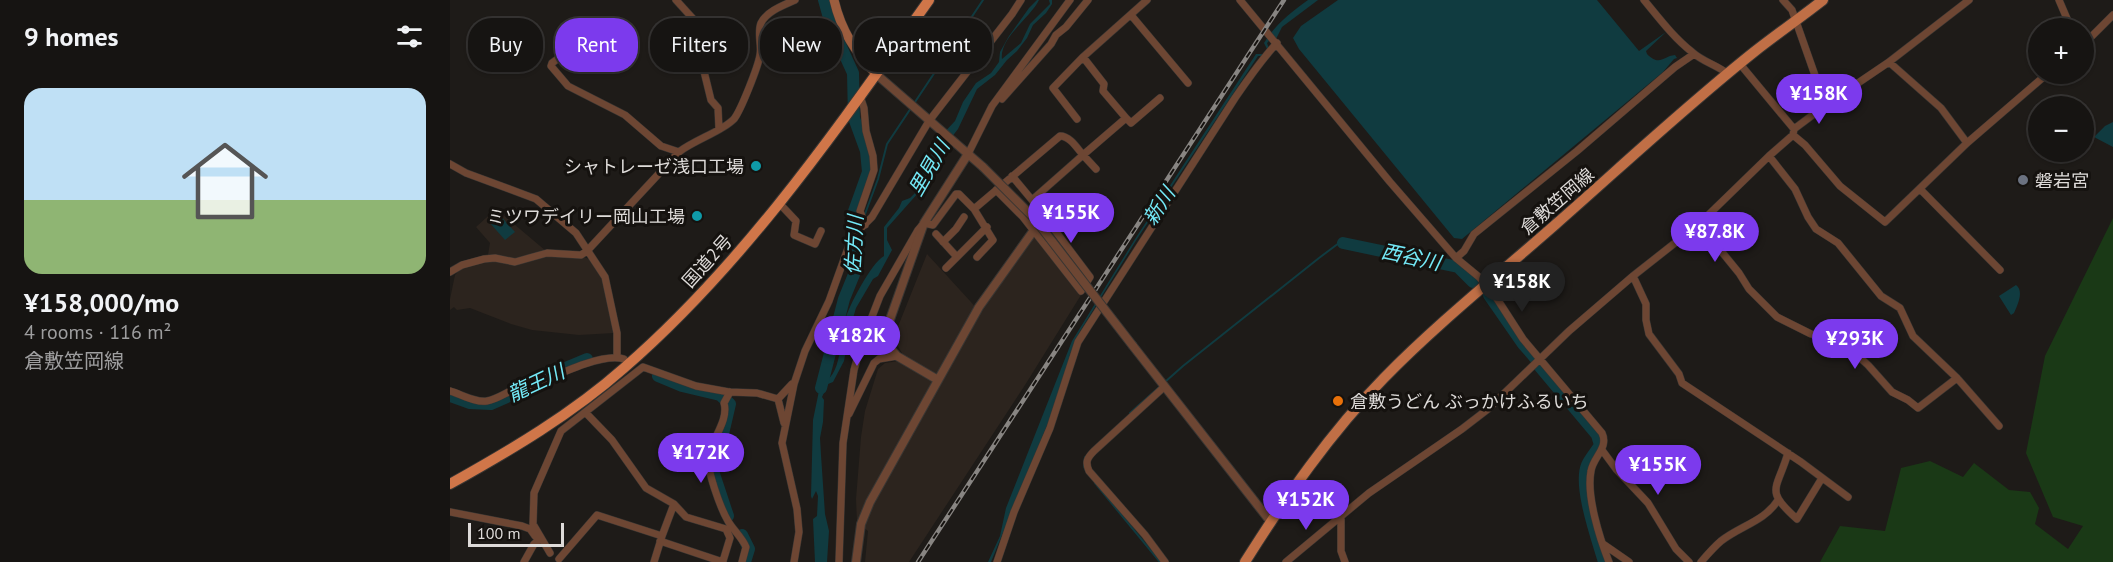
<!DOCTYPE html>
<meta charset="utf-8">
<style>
:root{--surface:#161412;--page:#1f1d1b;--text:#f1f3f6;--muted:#9e9e9f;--line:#353332;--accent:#7c3aed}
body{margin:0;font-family:"PT Sans","Noto Sans JP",sans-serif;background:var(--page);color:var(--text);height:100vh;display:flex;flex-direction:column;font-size:22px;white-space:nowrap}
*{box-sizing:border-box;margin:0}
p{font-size:20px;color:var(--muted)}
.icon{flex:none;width:33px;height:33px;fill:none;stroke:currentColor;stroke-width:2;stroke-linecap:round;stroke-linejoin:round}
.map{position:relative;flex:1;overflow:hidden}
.details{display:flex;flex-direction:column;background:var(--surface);width:450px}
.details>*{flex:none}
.top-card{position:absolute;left:18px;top:18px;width:570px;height:54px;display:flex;gap:12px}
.controls{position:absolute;left:1578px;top:18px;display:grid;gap:12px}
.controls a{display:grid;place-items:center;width:66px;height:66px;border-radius:50%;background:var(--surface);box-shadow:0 2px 4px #0004,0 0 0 2px var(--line);font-size:30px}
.scale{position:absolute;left:18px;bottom:15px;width:96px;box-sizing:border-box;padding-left:6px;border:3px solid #dedbd9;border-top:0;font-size:16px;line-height:21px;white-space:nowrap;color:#dedbd9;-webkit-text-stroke:4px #15120f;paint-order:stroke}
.price{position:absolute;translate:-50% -51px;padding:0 14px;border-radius:21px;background:var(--accent);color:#fff;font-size:20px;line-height:39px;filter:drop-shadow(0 2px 3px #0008)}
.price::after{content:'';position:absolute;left:50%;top:36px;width:18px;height:14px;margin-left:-9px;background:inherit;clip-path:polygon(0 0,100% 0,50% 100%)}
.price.current{background:#222;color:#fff}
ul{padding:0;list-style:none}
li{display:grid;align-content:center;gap:12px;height:318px;padding:0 24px}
li span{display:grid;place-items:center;height:186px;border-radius:18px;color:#555}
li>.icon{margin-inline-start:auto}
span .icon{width:108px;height:108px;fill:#fffc;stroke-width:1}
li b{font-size:26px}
h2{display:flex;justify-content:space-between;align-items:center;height:72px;padding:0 24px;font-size:26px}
.pill{padding:0 21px;border-radius:24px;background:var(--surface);box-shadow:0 2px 4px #0004,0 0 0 2px var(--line);font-size:21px;line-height:54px}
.pill.current{background:var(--accent);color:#fff}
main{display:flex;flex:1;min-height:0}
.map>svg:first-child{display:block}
</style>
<main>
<section class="details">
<h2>9 homes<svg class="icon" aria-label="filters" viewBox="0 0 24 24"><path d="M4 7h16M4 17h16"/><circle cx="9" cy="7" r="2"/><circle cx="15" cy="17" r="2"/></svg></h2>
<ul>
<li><span style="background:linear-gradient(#bfe0f5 60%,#8fb573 0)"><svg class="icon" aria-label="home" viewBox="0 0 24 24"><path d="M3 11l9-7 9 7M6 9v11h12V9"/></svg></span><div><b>¥158,000/mo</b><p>4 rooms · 116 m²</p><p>倉敷笠岡線</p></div></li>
</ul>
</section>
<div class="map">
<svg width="1663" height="562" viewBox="0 0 1663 562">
<rect width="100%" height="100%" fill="#1e1b18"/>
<path fill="#2c241e" d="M46,209l50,42 -27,8 -31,-4 2,-12 -14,-16z
M587,237l44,58 -56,90 -116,177h-44l3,-31 -11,-9 -1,-23 5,-62 4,-26 13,-42 7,-6 13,-2 4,-8 -6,-10 1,-14 30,-75 54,59 17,-25 36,-50z
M96,255l38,2 5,2 13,18 12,56 -35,2 -47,-5 -21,-6 -41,-16 -13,2 -3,-3 -4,3v-11l5,-24 7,-8 9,-3 26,-4 11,3z"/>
<path fill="#1a3916" d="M1663,218v344h-293l20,-36 45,5 16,-63 29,-7 33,16 11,-14 35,27 21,2 9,16 -4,16 33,25 15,-23 -30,-9 -27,-64 19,-97z"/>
<path fill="#103b40" d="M587,0h2c-8,17 -40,38 -37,59l19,-16 9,-19 20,-20 -1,-4h3v4l-6,9 -13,12 -6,13 -10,13 -10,9 -12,15 -18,14 -19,40 -20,26 -19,37 -32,36v12l5,10 -14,26 -5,3 -17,29 -5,17 -7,36 -11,21 -5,2 -6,13 2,3 -1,22 -3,16 1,17 4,59 4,17 -2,31h-12l-2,-43 4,-3 1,-20 -2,-5 -4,8 -1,-3 2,-76 8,-39c21,0 19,-46 24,-61 4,-14 26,-57 39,-64v-29l15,-19 3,-7 8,-3 7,-7 -2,-3 24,-50 16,-17 8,-19 13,-19 15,-10 8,-11 1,-10 9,-16 20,-28z
M858,0h10l-36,27 -8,16 -4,-3 -3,3 2,6 -5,7h-6l-121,183 -58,94 -9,21 -9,37 -70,171h-3l12,-26 6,-28 66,-167 63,-102 121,-185h8l3,-5 -3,-6c12,-19 26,-30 44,-43z
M888,0h259l42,51 27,-19 -20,19 1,3c13,13 16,2 28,1l2,3 -3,1 -11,13 -201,167 -8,-1 -155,-189 -6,-11 8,-12z
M1663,122v25l-19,-10 11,-11z
M48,213l17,19 -10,8 -16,-18z
M1566,285c8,6 2,19 -2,28l-3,2 -12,-19z"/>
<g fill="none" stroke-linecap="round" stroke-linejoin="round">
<path stroke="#103b40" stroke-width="2" d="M415,214l13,-35 9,-35 96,-144
M405,268l7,-31
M680,413l53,-47 136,-108 20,-15h4
M635,457l-1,9 2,5
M645,483l65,79"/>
<path stroke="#103b40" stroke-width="12" d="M893,243l115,24 15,15
M1039,295l34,49 13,15
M1090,367l57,68 3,10c-4,7 -10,13 -13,20 -9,21 11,76 17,97
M208,376l24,10 38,9 10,9 -7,30 -10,17 -2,14 17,51
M371,388l23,-89 11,-27v-4l-4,-2 -1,-4 6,-21 -3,-27 15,-42 -2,-21 -12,-33 -1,-45 -22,-48 -7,-25
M0,396l20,7 21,1 32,-14 9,-8 55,-23
M292,535l7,14 -4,13"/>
<defs>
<path id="minor" d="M226,0l20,22 4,33 11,45 7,8 1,21
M790,0l150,182 66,76 23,19 13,14 31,48 79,94c7,15 -9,24 -11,38 -5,25 9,68 18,91
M1194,0c15,18 29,37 48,52 11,10 25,13 36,22
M1333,0l9,10 25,71 13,21
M1609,0l12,28
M681,15l57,68
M135,39l-33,24 -1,3 17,20 57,29 36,31 18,6
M1634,44l29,-29
M1439,62l52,46 26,35
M410,96l4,12 2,23 7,25 1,14 -14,41 5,14
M552,99l49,-55 5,-9 10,-8 22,-27
M676,118l5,5 29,-25
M627,119l-24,-31 30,-31
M1344,129l36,-27 59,-40 80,-62
M1343,135l12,10 35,41 45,36 82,-79 80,-69
M518,154l24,-48 78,-106
M633,155l13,14
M1319,156l26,33 13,28 8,12 22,14 43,53 19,12 13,28 44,42 42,48
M0,164l16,9 70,26 40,34 29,44 12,56v24
M562,176l20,24 51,-45
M546,190l27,27 58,74 9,-14 -58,-77
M1471,190l79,80
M329,203l17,18 -2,14 21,9 6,-13
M524,209l19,31 -16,17
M1249,224l40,49 10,16 28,28 34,17 18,5 5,-1 15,10 19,17 24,27 16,8 10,8 39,-30
M486,234l21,23
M493,242l13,-13 8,-12
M1006,258l8,-7 10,-17 103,-83 98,-84 19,-13
M496,268l41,-41
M0,272l12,-7 22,-6 11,-1 20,4 32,-9 34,2 6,-4 92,-99c15,-12 44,-21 55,-33 7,-9 24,-52 26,-64 2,-10 -3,-22 1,-32 6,-12 23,-18 34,-23
M1183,276l13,28v16l3,14 30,40 3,9 119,79 47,35
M714,387l-70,64c-7,7 -9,11 -5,20l56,64 20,27
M0,391c11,3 25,12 37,10 16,-3 28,-17 45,-15 21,-9 70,-34 92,-27
M280,392l-6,11c5,17 -12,36 -15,52 -4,12 12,54 19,66 5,9 14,16 18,26l-4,15
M328,399l14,-15
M136,413l26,27 34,48 28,16
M399,414l25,-51 5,-4 18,-3
M1152,450l14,19 32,34 28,46 13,13
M1338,453c-11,37 -24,37 9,66l25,-41
M0,512l72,14 8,3 5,7
M891,516v35l4,11
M212,536l12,-32 12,13 40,12 4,9 -7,23
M210,541l63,21
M1153,544l26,18
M100,553l-17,-29 1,-31 27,-62 82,-64 53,19 33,6 28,1 21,6 6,24
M109,559l38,-44 65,21 -8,26
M74,562l10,-18 5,-4
M344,562l5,-30 -2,-23 -15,-66 12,-59 11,-33 24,-50 23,-64 20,-20 57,-96 83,-107 9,-14
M389,562l4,-119 11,-73 7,-25 19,-49 38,-66 6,-7 9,2 23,-31h3l15,15 86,-73c10,0 17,12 23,19l43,-37 -23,-27 1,-7 -21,-27 64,-57
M547,562l17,-50 36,-84 28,-86 157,-244c13,-19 26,-38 42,-55
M836,562l83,-69 93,-64 26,-20 81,-78 64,-55 66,-52 70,-68 24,-21 1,-6 -54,-65
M1251,562c6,-7 13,-15 20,-21 19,-15 44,-20 57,-41"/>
<path id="tertiary" d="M426,74l107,93
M683,346l137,175
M488,380l-41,-24 -7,-8 -3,-20 37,-105 44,-69
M406,562l5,-38 9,-22 109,-195 55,-77"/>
<path id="secondary" d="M384,0c7,30 21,52 42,74"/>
<path id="primary" d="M795,562c41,-65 85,-129 139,-184 54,-55 114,-103 172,-154 66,-58 130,-118 198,-172 23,-18 46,-34 69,-52"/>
<path id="trunk" d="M0,484c61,-34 122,-70 174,-116 121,-105 213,-239 305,-368"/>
</defs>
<use href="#minor" stroke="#393633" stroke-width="8"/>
<use href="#tertiary" stroke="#393633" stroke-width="10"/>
<use href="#secondary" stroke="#393633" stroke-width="10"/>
<use href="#primary" stroke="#393633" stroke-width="12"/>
<use href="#trunk" stroke="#393633" stroke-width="12"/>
<use href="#minor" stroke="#6d4633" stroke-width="7"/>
<use href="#tertiary" stroke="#6d4633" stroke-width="8"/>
<use href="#secondary" stroke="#9c5d3e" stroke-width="9"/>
<use href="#primary" stroke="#c06f46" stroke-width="10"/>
<use href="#trunk" stroke="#d07649" stroke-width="10"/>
<defs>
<path id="rail" d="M468,562l366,-562"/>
</defs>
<use href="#rail" stroke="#888582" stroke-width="4.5"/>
<use href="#rail" stroke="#15120f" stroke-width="2" stroke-dasharray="7" stroke-linecap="butt"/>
<defs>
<path id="tertiary-bridge" d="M533,167l51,51 99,128"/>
</defs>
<use href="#tertiary-bridge" stroke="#393633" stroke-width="10" stroke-linecap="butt"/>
<use href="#tertiary-bridge" stroke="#6d4633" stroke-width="8"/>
</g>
<g fill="#0f9aa8" stroke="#15120f" stroke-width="2">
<circle cx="306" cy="166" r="6"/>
<circle cx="247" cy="216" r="6"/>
</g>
<circle fill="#6b7280" stroke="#15120f" stroke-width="2" cx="1573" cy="180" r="6"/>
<circle fill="#e8710a" stroke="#15120f" stroke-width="2" cx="888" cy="401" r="6"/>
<g text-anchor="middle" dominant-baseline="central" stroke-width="6" stroke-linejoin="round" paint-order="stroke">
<g font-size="18" fill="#dedbd9" stroke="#15120f" text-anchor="end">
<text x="294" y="166">シャトレーゼ浅口工場</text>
<text x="1585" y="180" text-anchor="start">磐岩宮</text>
<text x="235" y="216">ミツワデイリー岡山工場</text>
<text x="900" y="401" text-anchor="start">倉敷うどん ぶっかけふるいち</text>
</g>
<g font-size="18" fill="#dedbd9" stroke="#15120f">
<text transform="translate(1107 201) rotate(-41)">倉敷笠岡線</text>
<text transform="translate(257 261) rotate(-48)">国道2号</text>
</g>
<g font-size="20" font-style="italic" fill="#74eaf8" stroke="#15120f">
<text transform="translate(479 168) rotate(-60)">里見川</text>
<text transform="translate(709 206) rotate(-57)">新川</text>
<text transform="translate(404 245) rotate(-87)">佐方川</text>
<text transform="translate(961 257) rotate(12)">西谷川</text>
<text transform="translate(86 383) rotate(-25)">龍王川</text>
</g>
</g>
</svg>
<div class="controls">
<a>+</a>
<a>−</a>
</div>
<div class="scale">100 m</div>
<b class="price" style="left:1369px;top:125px">¥158K</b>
<b class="price" style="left:621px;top:244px">¥155K</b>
<b class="price" style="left:1265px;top:263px">¥87.8K</b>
<b class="price current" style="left:1072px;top:313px">¥158K</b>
<b class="price" style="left:407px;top:367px">¥182K</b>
<b class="price" style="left:1405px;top:370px">¥293K</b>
<b class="price" style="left:251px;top:484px">¥172K</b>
<b class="price" style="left:1208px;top:496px">¥155K</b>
<b class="price" style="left:856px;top:531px">¥152K</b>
<div class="top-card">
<a class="pill">Buy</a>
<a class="pill current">Rent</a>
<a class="pill">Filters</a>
<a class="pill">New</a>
<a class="pill">Apartment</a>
</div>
</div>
</main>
